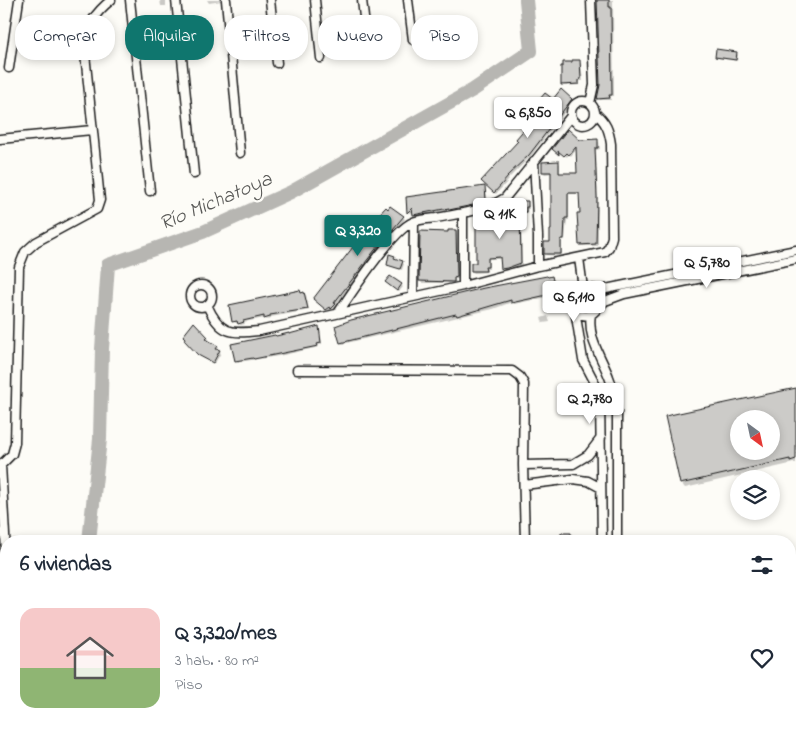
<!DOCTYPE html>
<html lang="es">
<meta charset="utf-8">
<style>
:root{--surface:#fff;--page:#f6f6f7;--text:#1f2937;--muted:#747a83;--line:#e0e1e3;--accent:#0f766e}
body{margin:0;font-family:"Indie Flower",sans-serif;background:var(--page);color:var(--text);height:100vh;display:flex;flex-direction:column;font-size:19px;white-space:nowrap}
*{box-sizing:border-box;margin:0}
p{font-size:16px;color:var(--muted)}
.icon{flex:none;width:28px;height:28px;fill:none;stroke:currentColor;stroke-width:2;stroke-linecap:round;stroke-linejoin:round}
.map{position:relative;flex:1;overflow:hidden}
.sheet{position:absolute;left:0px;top:535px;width:796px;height:195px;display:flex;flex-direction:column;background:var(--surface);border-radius:20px 20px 0 0;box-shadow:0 2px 8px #0003}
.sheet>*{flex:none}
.banner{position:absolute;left:15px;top:15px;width:500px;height:45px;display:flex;gap:10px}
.needle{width:32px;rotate:147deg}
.buttons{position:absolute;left:730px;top:410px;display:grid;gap:10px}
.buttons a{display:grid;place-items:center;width:50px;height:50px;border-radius:50%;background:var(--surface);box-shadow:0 2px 8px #0003;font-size:25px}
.price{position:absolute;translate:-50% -42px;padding:0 11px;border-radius:5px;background:#fff;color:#222;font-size:16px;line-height:32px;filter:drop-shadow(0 1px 2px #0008)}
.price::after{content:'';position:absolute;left:50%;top:30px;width:15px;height:11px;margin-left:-8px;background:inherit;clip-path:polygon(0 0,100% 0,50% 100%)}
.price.active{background:var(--accent);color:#fff}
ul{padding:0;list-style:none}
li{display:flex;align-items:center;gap:15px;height:125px;padding:0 20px}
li+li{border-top:1px solid var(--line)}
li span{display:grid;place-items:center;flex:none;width:140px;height:100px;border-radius:15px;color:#555}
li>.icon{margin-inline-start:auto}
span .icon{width:60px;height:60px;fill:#fffc;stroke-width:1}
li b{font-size:21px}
h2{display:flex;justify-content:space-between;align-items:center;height:60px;padding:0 20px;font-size:21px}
.pill{padding:0 18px;border-radius:20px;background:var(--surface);box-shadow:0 2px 8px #0003;font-size:18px;line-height:45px}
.pill.active{background:var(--accent);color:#fff}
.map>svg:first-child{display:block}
</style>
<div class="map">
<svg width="796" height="730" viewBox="0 0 796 730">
<rect width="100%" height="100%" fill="#fdfcf7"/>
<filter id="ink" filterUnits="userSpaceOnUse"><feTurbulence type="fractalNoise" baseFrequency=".02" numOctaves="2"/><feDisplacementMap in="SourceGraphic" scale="10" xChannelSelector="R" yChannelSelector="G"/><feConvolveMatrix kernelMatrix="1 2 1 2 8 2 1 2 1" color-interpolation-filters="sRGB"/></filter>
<g filter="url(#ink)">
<path fill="#0003" fill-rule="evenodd" d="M160,0h6v6h-5z
M207,0h14l1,1 -13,2z
M598,0h15l1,96h-3v4h-11l-2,-2 3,-13z
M736,53l2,2 -1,6 -19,-3 -2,-1z
M579,61l2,2 2,18h-3v4l-16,1 -2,-2z
M561,91l12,10 -43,56 -22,22 1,1 -13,14 -14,-13 37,-40 27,-36 7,-4z
M580,141h17l2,1 1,7 -4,1 2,49v47h-16l-2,-1 1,-51h-12v26h-2l-2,20h-3v16l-15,-1 -2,-1 6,-11 1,-70 -7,1 -2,-2 15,-10 2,2v11l18,-1 -1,-25 -6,7 -2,-2 -2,3 -7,-6v4l-7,-6z
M484,188l2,2 2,13 -36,8 -1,-1 -35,6 -2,-6 -4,4 -1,-2 -2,-14z
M528,202l1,7h-2v4h-6l1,52 -12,5h-6l-2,-2v-9h-13v10h-2v3l-13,1 -2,-2 32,-49z
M399,213l6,6 -29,33 -41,54 1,1 -7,4 -14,-13z
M456,231l1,2 1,46h-3l1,4h-34l-2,-2 29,-48z
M394,257l2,3 8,4 -2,6 -14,-5z
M552,278l5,17 -43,9 -2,-2 -19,7 -151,35 -1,-2z
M388,284l13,1 2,2 -4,5z
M300,291l6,4 3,15 -38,7v2l-4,1 -2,-2 -21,4 1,2 -4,1 -7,-3 -4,-16z
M548,316l2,6 -7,1 -2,-5z
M195,324l14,15 -2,3 12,7 -1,2 3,2 -6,10 -14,-7z
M318,327l2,2 2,15 -4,1 1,2 -40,9 -41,6 -2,-2z
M796,388v76l-2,-1 -109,25 -4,-5 -15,-66zM739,419h32v32h-32z
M466,724h112l-3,6h-109z
M269,726h83l4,4h-87z"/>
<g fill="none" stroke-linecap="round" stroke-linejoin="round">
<path stroke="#b7b6b2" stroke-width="14" d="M89,541l11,-102 2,-90 6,-84 95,-33 88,-40 182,-102 58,-39 -5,-51
M11,730l2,-6"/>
</g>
<path fill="#cccbc8" stroke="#1c1c1c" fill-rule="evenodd" d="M597,0h12v7h2l1,88h-3l1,3 -13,1 3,-14z
M716,49l21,3 -1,8 -21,-3z
M572,60h8l1,19 -2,1v4l-18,1v-19h2v-4h9z
M561,89l11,10 -43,56 -22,21 1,1 -14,16 -13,-12 37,-40 -2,-2 29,-34 -6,-5 6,-7 8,6z
M568,129l12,11 18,-1v9h-3l2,49 -1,47 -17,1 -2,-32h3l-1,-20h-11v25h-3l-1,21h-3v15h-17v-12h6v-12h1v-58h-9v-10l17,-1v12h18l-1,-26 -7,8 -2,-2 -3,3 -6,-5 1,4 -7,-6z
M485,186l1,15 -8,3 -29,6v-2l-36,7 -1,-7 -5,5 -1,-16z
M520,201h8v6h-2v5h-6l1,51 -14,5 -6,1 -1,-12 -12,1v9h-3l1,4h-15v-8h5v-41l27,-1 -1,-3h6v-11h3v-3l9,-1z
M390,206l14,10 -29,34 -41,53 2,1 -5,5 -1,-2 -4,3 -13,-11 60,-78 13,-14 2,2z
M448,230h8l1,47 -3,1v4l-35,-1 1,-50 28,1z
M389,254l6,2 -1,2 9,3 -3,8 -13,-4z
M390,276l12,8 -5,7 -12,-9z
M547,276l1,1 4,-1 4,17 -45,10v-3l-54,16 -1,-2 -116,29 -5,-17 16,-6 133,-32z
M300,290l1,3 3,-1 4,17 -38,6v2l-6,2v-3l-21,5 1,1 -6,2 -1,-3 -5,1 -3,-17z
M194,322l14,15 -2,2 12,7 -2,3 4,1 -7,13 -15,-8 -14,-15 1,-2 -2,-2z
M319,326l2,17 -4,1 1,2 -64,13 -1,-1 -18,3 -4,-17 44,-9 1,1 13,-3v1z
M796,388v71l-6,2v-2l-110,25 -15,-68zM739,419h32v32h-32z
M561,533h10v8h-10z
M464,724h107v6h-107z"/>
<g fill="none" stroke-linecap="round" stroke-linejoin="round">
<defs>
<path id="minor" d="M130,0l20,191
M176,0l18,174
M226,0l14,153
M270,0l7,63
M315,0l6,58
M362,0l4,35
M408,0l5,40
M9,68l10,-68
M571 113a12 12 0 1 1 24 0a12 12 0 1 1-24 0Z
M590,103l4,-18 -3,-85
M0,139l92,-9
M534,161l4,75v30
M579,258l4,30
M190 296a11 11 0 1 1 22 0a11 11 0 1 1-22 0Z
M463,286v-73
M592,289c19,14 -4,36 -16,22 -3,-3 -4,-7 -4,-11 3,-16 19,-11 29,-10l195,-40
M413,296l1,-74
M207,305c13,29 23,29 52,26l204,-45 75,-20 67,-14 4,-5 3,-10 -1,-93c-2,-14 -5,-22 -16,-31
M598,308l7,-7 19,-7 172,-35
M575,310l8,50 11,21 6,18 2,142
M338,313c14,-21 55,-83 75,-91 7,-3 16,-3 23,-4 26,-5 46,-6 69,-20l66,-82
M591,314c-4,24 10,42 18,63 5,12 6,23 8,35v129
M297,370l215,1 8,6 4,7 -1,81 2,76
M1,465l5,87
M523,465l50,-1 15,-9 13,-17
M0,466l12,-12 3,-11 4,-176 6,-15 11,-10 61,-33 3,-9 -16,-156c5,-21 10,-30 27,-44
M524,485l49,-6 15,2 13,7
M366,724v6
M603,724v6
M618,724v6
M260,730v-6
M577,730v-6"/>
</defs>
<use href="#minor" stroke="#1c1c1c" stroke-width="11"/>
<use href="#minor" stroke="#fdfcf7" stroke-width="8"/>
</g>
</g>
<g text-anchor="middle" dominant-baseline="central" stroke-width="4.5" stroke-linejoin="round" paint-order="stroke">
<g font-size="21" font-style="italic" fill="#5a5a58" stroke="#fdfcf7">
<text transform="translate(216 202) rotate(-23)">Río Michatoya</text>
</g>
</g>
</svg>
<div class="buttons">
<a><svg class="needle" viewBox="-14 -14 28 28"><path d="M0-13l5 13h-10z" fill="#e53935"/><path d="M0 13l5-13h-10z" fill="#747a83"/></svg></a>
<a><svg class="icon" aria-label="layers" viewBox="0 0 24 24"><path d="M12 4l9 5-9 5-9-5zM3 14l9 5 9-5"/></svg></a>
</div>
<b class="price" style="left:528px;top:139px">Q 6,850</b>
<b class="price" style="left:500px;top:240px">Q 11K</b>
<b class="price active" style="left:358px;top:257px">Q 3,320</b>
<b class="price" style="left:707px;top:289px">Q 5,780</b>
<b class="price" style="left:574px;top:323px">Q 6,110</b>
<b class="price" style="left:590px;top:425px">Q 2,780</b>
<div class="banner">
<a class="pill">Comprar</a>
<a class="pill active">Alquilar</a>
<a class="pill">Filtros</a>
<a class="pill">Nuevo</a>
<a class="pill">Piso</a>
</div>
<section class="sheet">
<h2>6 viviendas<svg class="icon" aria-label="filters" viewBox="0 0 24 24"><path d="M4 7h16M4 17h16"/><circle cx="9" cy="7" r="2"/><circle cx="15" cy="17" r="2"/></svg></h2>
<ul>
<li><span style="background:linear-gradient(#f6c9c9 60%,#8fb573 0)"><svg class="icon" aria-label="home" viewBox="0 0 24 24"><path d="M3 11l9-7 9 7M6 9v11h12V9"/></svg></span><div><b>Q 3,320/mes</b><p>3 hab. · 80 m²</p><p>Piso</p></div><svg class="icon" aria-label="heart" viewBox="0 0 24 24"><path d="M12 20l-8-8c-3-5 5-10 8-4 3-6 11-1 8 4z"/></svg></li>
</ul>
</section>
</div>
